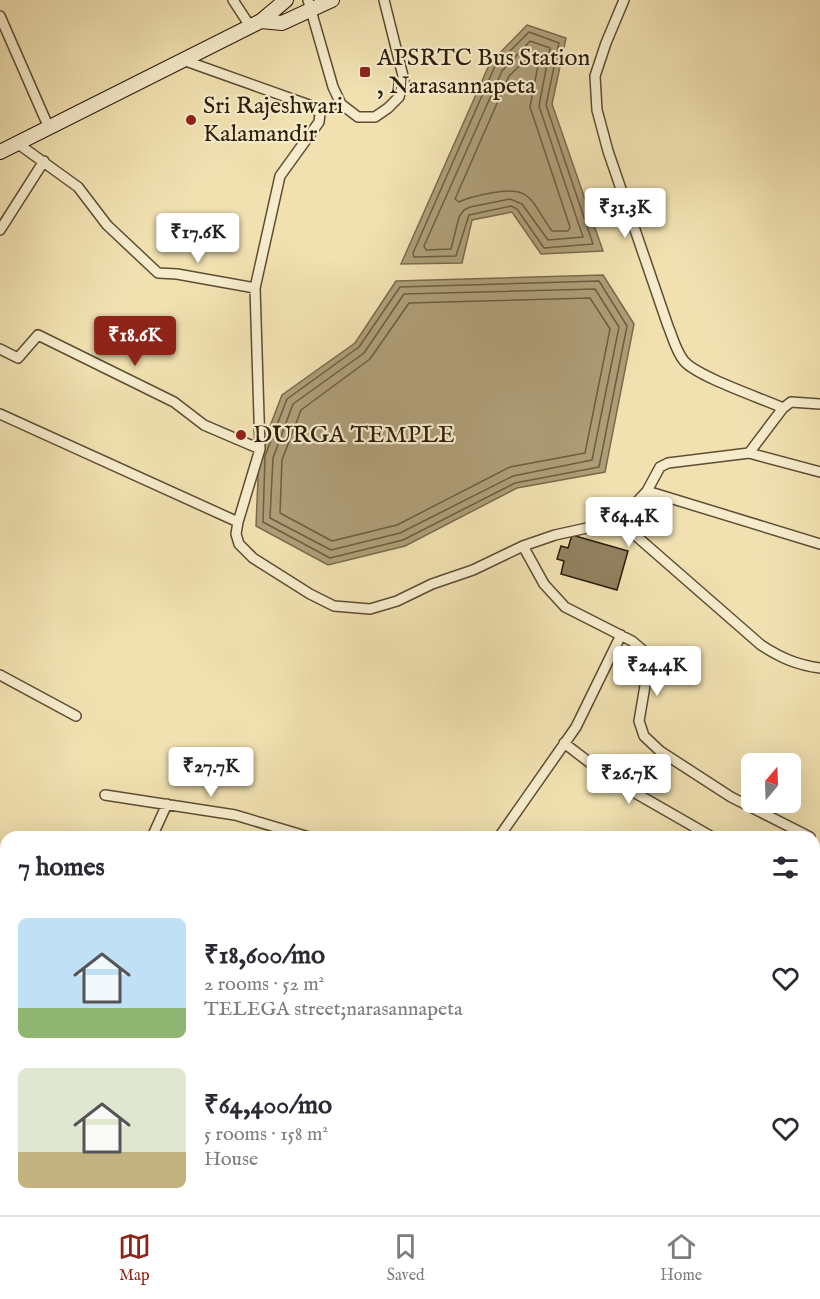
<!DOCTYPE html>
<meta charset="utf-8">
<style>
:root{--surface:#fff;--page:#f2f2f3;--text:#2b2b33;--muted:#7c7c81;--line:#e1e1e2;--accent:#8f2418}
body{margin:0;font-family:"IM FELL English",serif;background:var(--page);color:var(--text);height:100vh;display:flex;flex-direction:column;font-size:22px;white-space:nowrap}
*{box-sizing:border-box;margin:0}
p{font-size:20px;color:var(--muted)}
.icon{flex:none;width:33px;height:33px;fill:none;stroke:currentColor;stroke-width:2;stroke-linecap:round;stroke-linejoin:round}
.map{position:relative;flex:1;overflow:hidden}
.side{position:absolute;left:0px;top:831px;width:820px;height:384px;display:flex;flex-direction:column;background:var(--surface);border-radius:18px 18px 0 0;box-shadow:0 6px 24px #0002}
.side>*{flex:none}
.needle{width:39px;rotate:19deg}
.controls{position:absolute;left:741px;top:753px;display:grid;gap:12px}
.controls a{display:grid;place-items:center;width:60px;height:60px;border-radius:9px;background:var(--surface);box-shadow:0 6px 24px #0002;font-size:30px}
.price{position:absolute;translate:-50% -51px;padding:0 14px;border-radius:6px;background:#fff;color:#222;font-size:20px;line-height:39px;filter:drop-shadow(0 2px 3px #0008)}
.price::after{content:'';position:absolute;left:50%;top:36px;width:18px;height:14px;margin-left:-9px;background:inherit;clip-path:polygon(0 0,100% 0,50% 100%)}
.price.on{background:var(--accent);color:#fff}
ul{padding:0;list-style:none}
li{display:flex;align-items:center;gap:18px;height:150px;padding:0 18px}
li span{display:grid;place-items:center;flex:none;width:168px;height:120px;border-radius:9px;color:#555}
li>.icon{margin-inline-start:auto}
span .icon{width:72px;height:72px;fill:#fffc;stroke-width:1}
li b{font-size:26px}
h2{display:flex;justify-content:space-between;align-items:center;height:72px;padding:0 18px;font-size:26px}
.dock{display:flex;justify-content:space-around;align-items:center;height:84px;border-top:2px solid var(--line);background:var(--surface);font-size:16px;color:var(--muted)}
.dock a{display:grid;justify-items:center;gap:3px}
.dock .on{color:var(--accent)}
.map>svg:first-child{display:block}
</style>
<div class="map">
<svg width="820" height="1215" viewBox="0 0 820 1215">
<rect width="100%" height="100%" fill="#f1e1b1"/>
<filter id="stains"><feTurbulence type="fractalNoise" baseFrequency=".00333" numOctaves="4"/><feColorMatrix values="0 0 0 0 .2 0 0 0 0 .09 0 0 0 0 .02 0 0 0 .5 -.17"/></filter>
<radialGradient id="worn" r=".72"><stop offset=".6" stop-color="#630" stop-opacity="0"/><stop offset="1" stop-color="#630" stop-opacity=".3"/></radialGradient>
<path fill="#ae9e78" stroke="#7a6a4c" stroke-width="1.5" d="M527,25l39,13 -14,66 51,147 -62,3 -29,-42 -40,8 -10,43 -61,1 89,-201z
M603,275l31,49 -29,148 -88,16 -112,58 -77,19 -72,-39 3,-71 23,-60 73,-52 41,-62z
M103,1209h397l9,6h-405z"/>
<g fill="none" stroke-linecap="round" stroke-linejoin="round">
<path stroke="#6d5d40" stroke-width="1.5" d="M529,32l30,11 -13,62 47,139 -49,4 -27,-39 -6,-3 -42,9 -13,41 -42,1 -1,-4 82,-187z
M530,41l20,7 -11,58 44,131 -35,3 -26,-36 -12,-5 -40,8 -6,3 -5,7 -8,32 -25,1 -2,-4 78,-175z
M535,51l5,4 -10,52 40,120 -2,4h-16c-22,-30 -19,-46 -61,-38 -11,2 -22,4 -32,9l-4,-3 54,-123z
M599,281l28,45 -28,141 -84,16 -112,57 -73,18 -67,-36 2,-66 22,-57 72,-52 41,-60z
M595,289l24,38 -27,133 -79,16 -113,57 -69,17 -61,-32 3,-60 20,-54 71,-51 40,-59z
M590,298l20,31 -25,124 -75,14 -113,58 -65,16 -52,-28 2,-53 19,-50 69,-51 39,-56z"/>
</g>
<path fill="#928260" stroke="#2c1c09" stroke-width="1.5" d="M572,535l56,16 -11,39 -56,-16 3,-13 -7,-2 4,-13 7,2z"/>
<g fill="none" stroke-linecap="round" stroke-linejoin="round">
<defs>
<path id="lane" d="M320,113l21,-9"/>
<path id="street" d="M233,0l17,26
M308,0l25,87 8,17 17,13h17l13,-9 11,-11 5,-17 -20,-80
M624,0l-18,43 -11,33 2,34 11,41 60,175c5,12 8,25 16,35 14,16 77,37 99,47
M0,16l49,112
M17,143l61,44 29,38 51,48 19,1 78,14 25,-112 39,-54 1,-9 -11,-8 -126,-45
M0,230l44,-69
M0,349l18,9 20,-23 136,67 30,23 56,24
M0,414l238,108 -2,12 3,10 14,14 57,36 24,12 36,3 27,-8 35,-17 41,-14 50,-24 32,-11 64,-14 28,-30 13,-24 8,-4 81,-10 71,19
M749,453l34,-45 8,-6 29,2
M647,491l173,53
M619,521l142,124c20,13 36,20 59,23
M238,522l22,-73 -5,-161
M523,546l21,38 21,23 67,34 13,11 3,16 -9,53 5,15 16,15 71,46 79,40
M0,675l76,41
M564,743l47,36 101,58
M105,795l130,20 74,22
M152,837l15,-33
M499,837l77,-110 45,-92
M814,888l6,-10
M0,1061l6,-1
M113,1209l1,6
M478,1215l2,-6
M594,1215l5,-6"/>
<path id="secondary" d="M261,21l21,2 50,-23
M0,152l261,-131 25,-21"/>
</defs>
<use href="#lane" stroke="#5d4d33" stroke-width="8"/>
<use href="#street" stroke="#5d4d33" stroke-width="12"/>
<use href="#secondary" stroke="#2c1c09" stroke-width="16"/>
<use href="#lane" stroke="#f6eccc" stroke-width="4.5"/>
<use href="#street" stroke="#f6eccc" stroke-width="9"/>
<use href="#secondary" stroke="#f6eccc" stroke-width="14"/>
</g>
<g fill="#8f2418" stroke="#f6eccc" stroke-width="2">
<rect x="359" y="66" width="12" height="12" rx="3"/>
<circle cx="191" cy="120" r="6"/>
<circle cx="241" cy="435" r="6"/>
</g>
<g text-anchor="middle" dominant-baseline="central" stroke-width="4.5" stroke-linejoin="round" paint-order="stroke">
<g font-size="24" fill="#2c1c09" stroke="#f6eccc" text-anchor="start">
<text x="377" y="58">APSRTC Bus Station<tspan x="377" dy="28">, Narasannapeta</tspan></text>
<text x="203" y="106">Sri Rajeshwari<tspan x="203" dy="28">Kalamandir</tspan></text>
<text x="253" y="435">DURGA TEMPLE</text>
</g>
</g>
<rect width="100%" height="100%" filter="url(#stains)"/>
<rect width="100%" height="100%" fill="url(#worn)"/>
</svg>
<div class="controls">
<a><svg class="needle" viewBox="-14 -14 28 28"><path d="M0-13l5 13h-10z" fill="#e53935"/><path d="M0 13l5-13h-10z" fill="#7c7c81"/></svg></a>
</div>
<b class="price" style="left:625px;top:239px">₹31.3K</b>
<b class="price" style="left:198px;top:264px">₹17.6K</b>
<b class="price on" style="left:135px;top:367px">₹18.6K</b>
<b class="price" style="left:629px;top:548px">₹64.4K</b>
<b class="price" style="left:657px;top:697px">₹24.4K</b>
<b class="price" style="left:211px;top:798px">₹27.7K</b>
<b class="price" style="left:629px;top:805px">₹26.7K</b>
<section class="side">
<h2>7 homes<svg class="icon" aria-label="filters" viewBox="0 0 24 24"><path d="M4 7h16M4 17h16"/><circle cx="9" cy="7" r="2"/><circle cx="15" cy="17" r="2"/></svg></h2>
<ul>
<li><span style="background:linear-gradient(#bfe0f5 75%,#8fb573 0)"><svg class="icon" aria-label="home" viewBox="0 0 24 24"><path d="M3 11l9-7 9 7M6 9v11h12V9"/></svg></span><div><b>₹18,600/mo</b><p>2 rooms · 52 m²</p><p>TELEGA street;narasannapeta</p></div><svg class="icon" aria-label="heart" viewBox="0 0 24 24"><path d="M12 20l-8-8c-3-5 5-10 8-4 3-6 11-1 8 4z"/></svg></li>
<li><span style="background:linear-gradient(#dfe7d0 70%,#c2b280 0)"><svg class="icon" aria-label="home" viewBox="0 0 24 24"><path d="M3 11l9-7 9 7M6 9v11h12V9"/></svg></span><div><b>₹64,400/mo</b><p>5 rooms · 158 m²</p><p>House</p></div><svg class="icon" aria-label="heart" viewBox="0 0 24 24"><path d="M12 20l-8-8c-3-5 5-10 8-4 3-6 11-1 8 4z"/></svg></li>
</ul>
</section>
</div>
<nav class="dock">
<a class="on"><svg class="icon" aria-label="map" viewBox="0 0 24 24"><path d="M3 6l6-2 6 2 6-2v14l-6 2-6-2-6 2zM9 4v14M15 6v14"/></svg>Map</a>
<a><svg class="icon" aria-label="saved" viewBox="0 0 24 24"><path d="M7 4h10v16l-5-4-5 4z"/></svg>Saved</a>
<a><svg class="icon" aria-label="home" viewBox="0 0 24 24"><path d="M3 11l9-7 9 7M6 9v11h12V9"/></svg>Home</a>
</nav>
